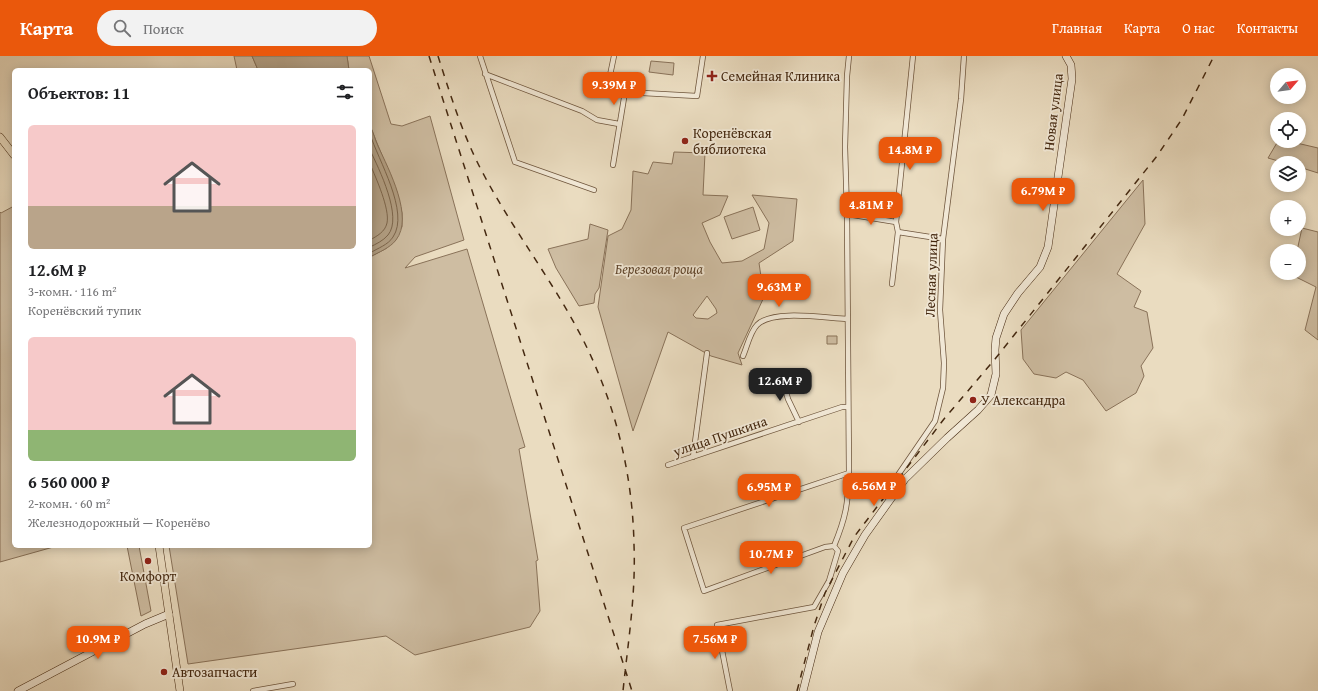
<!DOCTYPE html>
<html lang="ru">
<meta charset="utf-8">
<style>
:root{--surface:#fff;--page:#f2f2f2;--text:#202124;--muted:#757577;--accent:#ea580c}
body{margin:0;font-family:"Gentium Book Plus",serif;background:var(--page);color:var(--text);height:100vh;display:flex;flex-direction:column;font-size:15px;white-space:nowrap}
*{box-sizing:border-box;margin:0}
p{font-size:13px;color:var(--muted)}
.icon{flex:none;width:22px;height:22px;fill:none;stroke:currentColor;stroke-width:2;stroke-linecap:round;stroke-linejoin:round}
.map{position:relative;flex:1;overflow:hidden}
.panel{position:absolute;left:12px;top:12px;width:360px;height:480px;display:flex;flex-direction:column;background:var(--surface);border-radius:6px;box-shadow:0 2px 10px #0003}
.panel>*{flex:none}
.needle{width:26px;rotate:62deg}
.tools{position:absolute;left:1270px;top:12px;display:grid;gap:8px}
.tools a{display:grid;place-items:center;width:36px;height:36px;border-radius:50%;background:var(--surface);box-shadow:0 2px 10px #0003;font-size:20px}
.price{position:absolute;translate:-50% -34px;padding:0 9px;border-radius:8px;background:var(--accent);color:#fff;font-size:13px;line-height:26px;filter:drop-shadow(0 1px 2px #0008)}
.price::after{content:'';position:absolute;left:50%;top:24px;width:12px;height:9px;margin-left:-6px;background:inherit;clip-path:polygon(0 0,100% 0,50% 100%)}
.price.on{background:#222;color:#fff}
ul{padding:0;list-style:none}
li{display:grid;align-content:center;gap:8px;height:212px;padding:0 16px}
li span{display:grid;place-items:center;height:124px;border-radius:6px;color:#555}
li>.icon{margin-inline-start:auto}
span .icon{width:72px;height:72px;fill:#fffc;stroke-width:1}
li b{font-size:17px}
h2{display:flex;justify-content:space-between;align-items:center;height:48px;padding:0 16px;font-size:17px}
header{display:flex;align-items:center;gap:24px;box-sizing:border-box;height:56px;padding:0 20px;background:var(--accent);color:#fff}
header strong{font-size:19px}
nav{display:flex;gap:22px;margin-inline-start:auto;font-size:14px}
.search{width:280px;height:36px;background:var(--page);display:flex;align-items:center;gap:10px;box-sizing:border-box;padding:0 14px;border-radius:22px;color:var(--muted);font-size:15px}
.map>svg:first-child{display:block}
</style>
<header>
<strong>Карта</strong>
<div class="search"><svg class="icon" aria-label="search" viewBox="0 0 24 24"><circle cx="10" cy="10" r="6"/><path d="M15 15l6 6"/></svg>Поиск</div>
<nav><a>Главная</a><a>Карта</a><a>О нас</a><a>Контакты</a></nav>
</header>
<div class="map">
<svg width="1318" height="635" viewBox="0 0 1318 635">
<rect width="100%" height="100%" fill="#eadcc0"/>
<filter id="stains"><feTurbulence type="fractalNoise" baseFrequency=".005" numOctaves="4"/><feColorMatrix values="0 0 0 0 .2 0 0 0 0 .09 0 0 0 0 .02 0 0 0 .5 -.17"/></filter>
<radialGradient id="worn" r=".72"><stop offset=".6" stop-color="#630" stop-opacity="0"/><stop offset="1" stop-color="#630" stop-opacity=".3"/></radialGradient>
<path fill="#cebda2" stroke="#897259" fill-rule="evenodd" d="M234,0h18l6,14h-21z
M347,0h22l22,68 11,2 28,-10 34,124 -49,17 -10,11 62,-19 58,198 -6,2 19,111 -2,1 4,50 -10,16 -115,28 -29,-19 -198,28 -19,-118h201v-289l17,-9 15,-21v-14l-5,-21 -27,-66v-56h-21z
M651,5l23,2 -1,12 -24,-3z
M1278,85h10l30,7v25l-19,-6v-4h-14l-17,-5z
M674,96l31,1 -2,42 25,1 -8,19 -18,8 8,19 12,21 20,-2 22,-12 5,-26 -17,-28 45,4 -4,42 -34,22 5,34 -26,56 4,12 -31,-9 -43,-24 -35,99 -35,-124 10,-71 14,-7 9,-19 2,-39 15,3 5,-12 19,2zM707,240l9,13 1,4 -9,6 -12,-1 -3,-3z
M1143,124l2,44 -28,50 24,17 -7,16 13,5 6,36 -12,18 3,10 -8,17 -30,18 -23,-31 -17,-8 -10,6 -22,-4 -11,-15 -2,-29z
M14,150v340h43l-57,16v-350l1,1z
M753,151l7,23 -28,9 -8,-22z
M590,168l18,6 -9,58 -4,6 -1,9 -15,3 -23,-38 -8,-19 40,-10z
M1302,172l16,4v108l-13,-10 11,-43 -24,-12 1,-2h6v-22h-2z
M827,280h10v8h-10z
M127,490h12l12,65 -10,5z"/>
<path fill="#b29f84" stroke="#866f56" d="M252,0h95l2,14h-91z
M370,70c4,7 5,14 8,20 11,24 36,71 18,94 -6,8 -17,12 -26,17z"/>
<g fill="none" stroke-linecap="round" stroke-linejoin="round">
<path stroke="#7b644a" stroke-width="1" d="M370,78c8,26 40,78 23,103 -5,8 -15,11 -23,16
M370,94c9,19 33,67 18,85 -5,6 -12,9 -18,12
M370,108c6,14 20,45 17,59 -2,9 -10,13 -17,17"/>
<defs>
<path id="street" d="M480,0l35,106 79,28
M614,0l-5,24 4,10 12,2 72,4 6,-40
M485,18l97,37 15,9 22,4
M613,109l12,-73
M847,158l49,8
M898,176l45,7
M892,228l6,-52 -2,-10 17,-166
M743,300c4,-9 7,-24 14,-31 15,-16 68,-7 90,-6
M781,319l7,24 11,23
M693,401l14,-104
M668,409l174,-58h5
M905,423l-7,-4 37,-54 8,-33 1,-25 -4,-53 3,-71 18,-140 3,-43
M834,490l-9,1 -121,44 -20,-63 165,-55
M253,635l40,-7
M730,635l-13,-66 97,-18 15,-26 9,-30 -4,-5c12,-29 14,-42 15,-73l-2,-259 -2,-67 2,-71 2,-20"/>
<path id="secondary" d="M18,635l127,-67 24,-10
M803,635l15,-59 25,-59 22,-38 40,-56 42,-41 31,-28 13,-15 5,-21 -1,-24 1,-12 8,-24 14,-21 22,-26 8,-20 24,-168 -1,-14 -5,-9"/>
<path id="primary" d="M0,81l14,18
M159,490l21,145"/>
</defs>
<use href="#street" stroke="#6e553c" stroke-width="6"/>
<use href="#secondary" stroke="#442810" stroke-width="8"/>
<use href="#primary" stroke="#442810" stroke-width="8"/>
<use href="#street" stroke="#f1e8d6" stroke-width="4.5"/>
<use href="#secondary" stroke="#f1e8d6" stroke-width="7"/>
<use href="#primary" stroke="#eadcc0" stroke-width="7"/>
<path stroke="#442810" stroke-width="1.5" stroke-dasharray="7 7" stroke-linecap="butt" d="M429,0l203,635
M438,0c13,41 26,83 47,121 36,67 86,127 114,198 22,53 34,112 35,170 2,49 -6,97 -11,146
M797,635l17,-65 11,-33 29,-56 90,-118 51,-60 162,-203 25,-37 32,-63"/>
</g>
<g fill="#8f2418" stroke="#f1e8d6" stroke-width="1.5">
<path d="M710 14h4v4h4v4h-4v4h-4v-4h-4v-4h4z"/>
<circle cx="685" cy="85" r="4"/>
<circle cx="973" cy="344" r="4"/>
<circle cx="148" cy="505" r="4"/>
<circle cx="164" cy="616" r="4"/>
</g>
<g text-anchor="middle" dominant-baseline="central" stroke-width="3.5" stroke-linejoin="round" paint-order="stroke">
<g font-size="14" fill="#442810" stroke="#f1e8d6" text-anchor="start">
<text x="721" y="20">Семейная Клиника</text>
<text x="693" y="77">Коренёвская<tspan x="693" dy="16">библиотека</tspan></text>
<text x="981" y="344">У Александра</text>
<text x="148" y="520" text-anchor="middle">Комфорт</text>
<text x="172" y="616">Автозапчасти</text>
</g>
<g font-size="14" fill="#442810" stroke="#f1e8d6">
<text transform="translate(1053 56) rotate(-83)">Новая улица</text>
<text transform="translate(931 219) rotate(-88)">Лесная улица</text>
<text transform="translate(720 380) rotate(-19)">улица Пушкина</text>
</g>
<g font-size="14" font-style="italic" fill="#60462d" stroke="#f1e8d6">
<text x="659" y="213">Березовая роща</text>
</g>
</g>
<rect width="100%" height="100%" filter="url(#stains)"/>
<rect width="100%" height="100%" fill="url(#worn)"/>
</svg>
<div class="tools">
<a><svg class="needle" viewBox="-14 -14 28 28"><path d="M0-13l5 13h-10z" fill="#e53935"/><path d="M0 13l5-13h-10z" fill="#757577"/></svg></a>
<a><svg class="icon" aria-label="locate" viewBox="0 0 24 24"><circle cx="12" cy="12" r="6"/><path d="M12 2v4M12 18v4M2 12h4M18 12h4"/></svg></a>
<a><svg class="icon" aria-label="layers" viewBox="0 0 24 24"><path d="M12 4l9 5-9 5-9-5zM3 14l9 5 9-5"/></svg></a>
<a>+</a>
<a>−</a>
</div>
<b class="price" style="left:614px;top:50px">9.39M ₽</b>
<b class="price" style="left:910px;top:115px">14.8M ₽</b>
<b class="price" style="left:1043px;top:156px">6.79M ₽</b>
<b class="price" style="left:871px;top:170px">4.81M ₽</b>
<b class="price" style="left:779px;top:252px">9.63M ₽</b>
<b class="price on" style="left:780px;top:346px">12.6M ₽</b>
<b class="price" style="left:874px;top:451px">6.56M ₽</b>
<b class="price" style="left:769px;top:452px">6.95M ₽</b>
<b class="price" style="left:771px;top:519px">10.7M ₽</b>
<b class="price" style="left:98px;top:604px">10.9M ₽</b>
<b class="price" style="left:715px;top:604px">7.56M ₽</b>
<section class="panel">
<h2>Объектов: 11<svg class="icon" aria-label="filters" viewBox="0 0 24 24"><path d="M4 7h16M4 17h16"/><circle cx="9" cy="7" r="2"/><circle cx="15" cy="17" r="2"/></svg></h2>
<ul>
<li><span style="background:linear-gradient(#f6c9c9 65%,#b9a48a 0)"><svg class="icon" aria-label="home" viewBox="0 0 24 24"><path d="M3 11l9-7 9 7M6 9v11h12V9"/></svg></span><div><b>12.6M ₽</b><p>3-комн. · 116 m²</p><p>Коренёвский тупик</p></div></li>
<li><span style="background:linear-gradient(#f6c9c9 75%,#8fb573 0)"><svg class="icon" aria-label="home" viewBox="0 0 24 24"><path d="M3 11l9-7 9 7M6 9v11h12V9"/></svg></span><div><b>6 560 000 ₽</b><p>2-комн. · 60 m²</p><p>Железнодорожный — Коренёво</p></div></li>
</ul>
</section>
</div>
